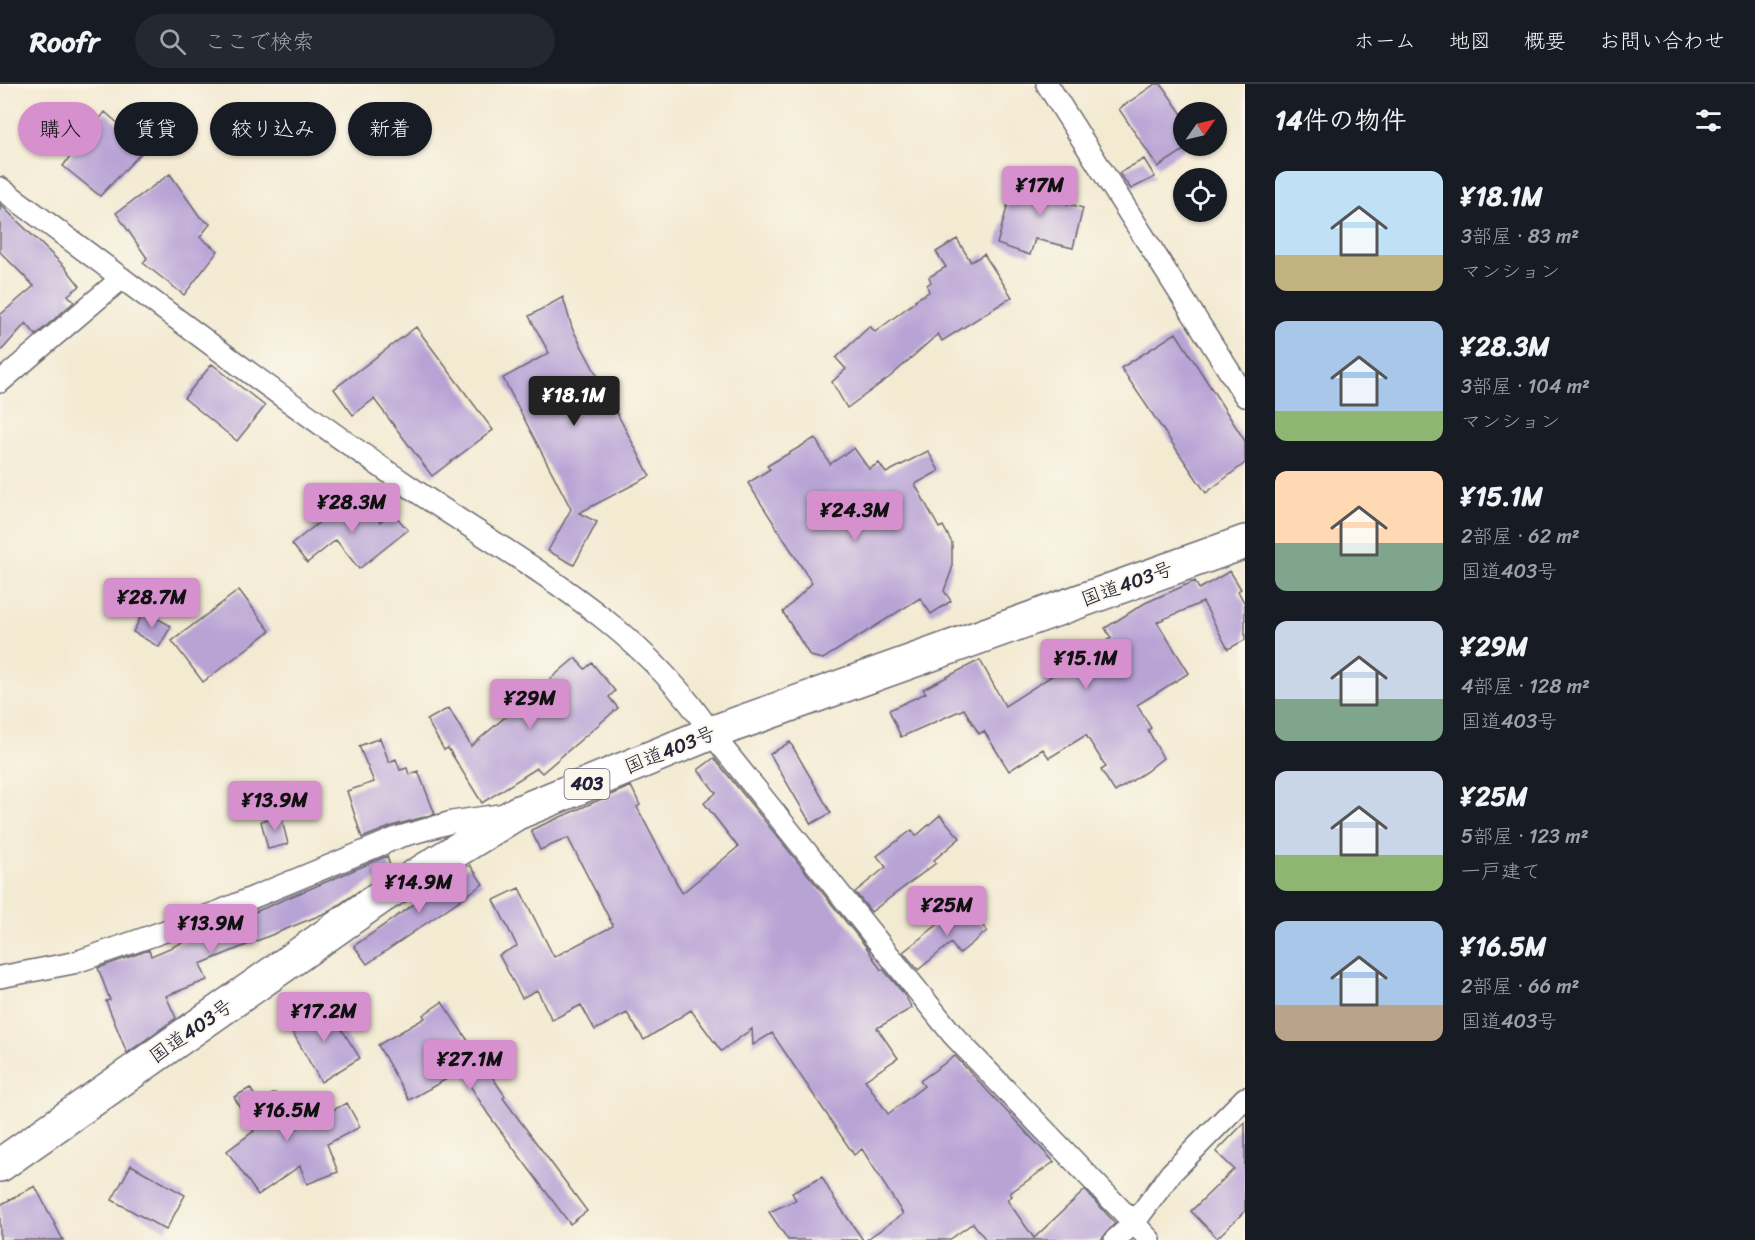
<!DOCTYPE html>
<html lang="ja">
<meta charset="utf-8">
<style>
:root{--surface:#171b24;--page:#242831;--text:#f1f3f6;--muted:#9ea1a6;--line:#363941;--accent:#d690ce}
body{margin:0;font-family:Sriracha,"Klee One",sans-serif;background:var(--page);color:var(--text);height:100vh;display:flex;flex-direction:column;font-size:22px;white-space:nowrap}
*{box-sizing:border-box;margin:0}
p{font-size:20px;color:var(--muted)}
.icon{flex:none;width:33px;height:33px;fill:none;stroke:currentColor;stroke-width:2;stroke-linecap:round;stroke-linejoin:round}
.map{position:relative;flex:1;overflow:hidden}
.details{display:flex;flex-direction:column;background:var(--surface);width:510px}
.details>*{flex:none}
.hud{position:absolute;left:18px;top:18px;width:570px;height:54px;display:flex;gap:12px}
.needle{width:39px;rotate:56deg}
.tools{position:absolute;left:1173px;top:18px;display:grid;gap:12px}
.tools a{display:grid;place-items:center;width:54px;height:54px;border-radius:50%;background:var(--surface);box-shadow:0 2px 4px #0004;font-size:30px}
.price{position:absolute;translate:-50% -51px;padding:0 14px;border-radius:6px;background:var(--accent);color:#111;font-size:20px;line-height:39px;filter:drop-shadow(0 2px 3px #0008)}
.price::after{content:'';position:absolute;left:50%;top:36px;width:18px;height:14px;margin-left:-9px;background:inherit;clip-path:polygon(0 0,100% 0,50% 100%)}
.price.on{background:#222;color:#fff}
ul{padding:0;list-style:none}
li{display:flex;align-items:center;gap:18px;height:150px;padding:0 30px}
li span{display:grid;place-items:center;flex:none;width:168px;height:120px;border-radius:12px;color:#555}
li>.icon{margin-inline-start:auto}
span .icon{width:72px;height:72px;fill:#fffc;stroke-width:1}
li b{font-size:26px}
h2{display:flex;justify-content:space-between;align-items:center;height:72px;padding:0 30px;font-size:26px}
.tag{padding:0 21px;border-radius:27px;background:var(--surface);box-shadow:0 2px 4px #0004;font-size:21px;line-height:54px}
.tag.on{background:var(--accent);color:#111}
header{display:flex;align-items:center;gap:36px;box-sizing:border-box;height:84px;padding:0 30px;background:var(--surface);border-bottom:2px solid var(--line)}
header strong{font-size:28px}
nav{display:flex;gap:33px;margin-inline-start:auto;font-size:21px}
.search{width:420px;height:54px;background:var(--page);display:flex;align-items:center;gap:15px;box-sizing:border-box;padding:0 21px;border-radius:33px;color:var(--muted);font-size:22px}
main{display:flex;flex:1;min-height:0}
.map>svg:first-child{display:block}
</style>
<header>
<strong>Roofr</strong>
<div class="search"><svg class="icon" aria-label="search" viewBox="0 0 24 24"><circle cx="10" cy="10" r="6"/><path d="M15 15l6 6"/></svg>ここで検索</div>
<nav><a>ホーム</a><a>地図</a><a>概要</a><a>お問い合わせ</a></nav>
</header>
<main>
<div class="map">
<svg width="1245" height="1156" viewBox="0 0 1245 1156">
<rect width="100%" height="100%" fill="#fbf7ec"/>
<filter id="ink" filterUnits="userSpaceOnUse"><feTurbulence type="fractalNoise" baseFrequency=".0167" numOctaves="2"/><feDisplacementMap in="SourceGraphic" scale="12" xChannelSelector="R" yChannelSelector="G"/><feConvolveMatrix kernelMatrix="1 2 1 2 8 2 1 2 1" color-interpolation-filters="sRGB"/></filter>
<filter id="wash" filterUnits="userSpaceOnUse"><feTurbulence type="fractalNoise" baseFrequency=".008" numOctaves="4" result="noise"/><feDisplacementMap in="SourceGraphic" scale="24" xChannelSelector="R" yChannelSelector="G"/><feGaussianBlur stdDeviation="1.35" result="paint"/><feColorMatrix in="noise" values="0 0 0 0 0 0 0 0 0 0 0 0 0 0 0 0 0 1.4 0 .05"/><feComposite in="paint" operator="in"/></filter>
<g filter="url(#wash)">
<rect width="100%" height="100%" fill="#f3ead2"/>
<g id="blocks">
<path fill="#b8a3d5" d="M1155,0h6l23,33v33l-26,17 -39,-58z
M105,28l41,36 -46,48 -37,-30z
M1144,75l11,18 -24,12 -12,-16z
M170,90l30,43 10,7 -10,13 18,14 -34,44 -41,-32 4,-5 -31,-45z
M1037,91l33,9 -5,19 18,5 -10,40 -38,-9 -5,16 -33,-11 15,-55 20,5z
M0,120l65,63 15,19 -12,9 6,7 -38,33 -10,-12 -26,29v-37l34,-29 -34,-34z
M957,155l14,23 13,-8 28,43 -70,44 -4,-7 -47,42 -44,32 -15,-26 14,-13 -10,-11 34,-32 5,6 41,-31 -1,-1 14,-8 -2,-7 4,-3 -2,-5 17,-10 -10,-15z
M563,213l9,31 78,148 -71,37 18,9 -23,43 -26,-14 23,-42 -68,-131 46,-25 -20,-37z
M416,243l77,103 -61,46 -58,-77 -21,16 -19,-26z
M1176,249l69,108v22l-39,30 -85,-125z
M212,280l53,42 -28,35 -53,-43z
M815,354l15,26 24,-16 15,21 10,-6 7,10 42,-22 11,20 -24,13 24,44 4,-2 9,17v26l-8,22 7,10 -20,13 -11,-16 -97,61 -13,-3 -27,-44 29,-29 -64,-100 22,-14 -3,-3z
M362,416l18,22 12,-10 16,18 -49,39 -23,-29 -29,23 -15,-19 54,-43 5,7z
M1230,487l11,18 -3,2 7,13v36l-17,9 -25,-47 -46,20 32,51 -52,32 14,23 -3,2 15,28 -16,13 -32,21 -14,-22 5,-3 -20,-32 -37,23 -6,-9 -34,22 -25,-40 -5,3 -15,-25 -63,28 -12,-27 37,-17 -3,-4 57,-29 25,46 106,-68 -6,-10 40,-25 50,-22 4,8z
M239,506l31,41 -67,51 -31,-41z
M144,527l27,15 -12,21 -26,-15z
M575,574l10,11 7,-6 23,28 -6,6 9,11 -76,65 -5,-5 -55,35 -34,-55 -4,2 -17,-30 22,-12 22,38z
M380,654l9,24 7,-3 4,11 7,-2 2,7 9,-4 17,43 -40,11 -33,13 -15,-47 27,-9 -15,-36z
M790,658l41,71 -20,11 -41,-70z
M714,674l153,190 14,22 2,-1 21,25 8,14 -35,20 21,30 -33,22 23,34 36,-28 -4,-5 35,-25 99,106 -44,31 2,3 -5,4 27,38 51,-48 30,33 -14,17h-115l-13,-17 -24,17h-83l37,-26 -41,-65 -8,6 -82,-122 -19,12 -1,-16 -31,22 -30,-41 -47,30 -17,-27 -32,17 -14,-25 -29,15 -15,-30 -15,8 -23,-43 18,-9 -23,-46 25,-12 35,69 59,-31 -45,-88 -28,12 -9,-20 100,-44 9,19 -3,2 45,86 56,-46 -34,-44 12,-10 -18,-23z
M940,731l20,23 -26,22 2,3 -65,49 -16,-20 31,-25 -9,-11 35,-26 4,6z
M281,732l7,28 -20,5 -7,-28z
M387,772l4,13 -63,43 -128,52 7,16 -41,16 10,22 -49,35 -21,-52 4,-1 -12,-32 51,-18 2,6z
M470,781l13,19 -116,80 -13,-18z
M965,819l22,28 -28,23 -8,-11 -33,27 -15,-18z
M442,918l63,94 -2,2 84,113 -17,13 -82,-110 -27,-43 -52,29 -31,-55 47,-27 -2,-3z
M325,919l35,55 -39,24 -32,-56z
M250,1004l8,13 17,-8 18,37 54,-27 13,24 -33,17 11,28 -31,12 -7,-18 -42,29 -31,-44 27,-20 -20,-34z
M1245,1038v89l-28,27 -26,-27 43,-42 -18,-17z
M131,1081l54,30 -19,35 -54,-30z
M822,1093l11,20 30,43h-75l-19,-28 27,-12 -4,-7z
M35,1102l28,54h-63v-35z"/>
</g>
</g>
<g filter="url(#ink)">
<use href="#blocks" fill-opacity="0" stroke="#6b6870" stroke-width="1.5"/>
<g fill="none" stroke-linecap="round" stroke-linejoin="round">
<defs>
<path id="minor" d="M1047,0l198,312
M0,104c135,99 269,202 407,297 109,75 230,135 304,248l242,302 197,205
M0,298l122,-104
M0,893l73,-14 81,-28 64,-23 181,-75 53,-15 54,-8
M1115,1156l19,-17 37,-50 74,-75"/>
<path id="trunk" d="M0,1081l381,-268 136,-84 194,-80 534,-191"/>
</defs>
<use href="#minor" stroke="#6b6870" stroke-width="24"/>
<use href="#trunk" stroke="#6b6870" stroke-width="36"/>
<use href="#minor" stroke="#fff" stroke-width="21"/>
<use href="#trunk" stroke="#fff" stroke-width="33"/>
</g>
</g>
<g text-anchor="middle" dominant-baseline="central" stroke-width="4.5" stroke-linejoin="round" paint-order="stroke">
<rect fill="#fbf7ec" stroke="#636270" stroke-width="1.5" x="564.5" y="685" width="45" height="30" rx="4.5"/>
<g font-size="18" font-weight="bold" fill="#22223b">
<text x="587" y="700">403</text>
</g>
<g font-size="20" fill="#22223b" stroke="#fbf7ec">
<text transform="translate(1127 500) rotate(-20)">国道403号</text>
<text transform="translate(670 666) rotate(-22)">国道403号</text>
<text transform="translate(191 947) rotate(-35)">国道403号</text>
</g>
</g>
</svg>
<div class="tools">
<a><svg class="needle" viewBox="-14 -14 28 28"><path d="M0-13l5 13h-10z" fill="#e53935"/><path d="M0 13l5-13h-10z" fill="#9ea1a6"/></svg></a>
<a><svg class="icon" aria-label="locate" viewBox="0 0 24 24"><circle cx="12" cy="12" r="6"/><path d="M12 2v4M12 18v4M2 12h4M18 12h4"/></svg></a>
</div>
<b class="price" style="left:1040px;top:133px">¥17M</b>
<b class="price on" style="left:574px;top:343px">¥18.1M</b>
<b class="price" style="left:352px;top:450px">¥28.3M</b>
<b class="price" style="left:855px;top:458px">¥24.3M</b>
<b class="price" style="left:152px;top:545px">¥28.7M</b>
<b class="price" style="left:1086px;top:606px">¥15.1M</b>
<b class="price" style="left:530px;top:646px">¥29M</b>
<b class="price" style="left:275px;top:748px">¥13.9M</b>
<b class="price" style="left:419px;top:830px">¥14.9M</b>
<b class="price" style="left:947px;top:853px">¥25M</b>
<b class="price" style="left:211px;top:871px">¥13.9M</b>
<b class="price" style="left:324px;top:959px">¥17.2M</b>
<b class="price" style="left:470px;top:1007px">¥27.1M</b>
<b class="price" style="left:287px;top:1058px">¥16.5M</b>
<div class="hud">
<a class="tag on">購入</a>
<a class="tag">賃貸</a>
<a class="tag">絞り込み</a>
<a class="tag">新着</a>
</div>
</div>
<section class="details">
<h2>14件の物件<svg class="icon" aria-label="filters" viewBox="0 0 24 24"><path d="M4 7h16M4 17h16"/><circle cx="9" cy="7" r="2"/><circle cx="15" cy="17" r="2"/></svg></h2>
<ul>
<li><span style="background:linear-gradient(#bfe0f5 70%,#c2b280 0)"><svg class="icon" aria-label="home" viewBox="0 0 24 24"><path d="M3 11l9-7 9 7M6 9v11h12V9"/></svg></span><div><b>¥18.1M</b><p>3部屋 · 83 m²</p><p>マンション</p></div></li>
<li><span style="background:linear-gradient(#a9c7e8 75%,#8fb573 0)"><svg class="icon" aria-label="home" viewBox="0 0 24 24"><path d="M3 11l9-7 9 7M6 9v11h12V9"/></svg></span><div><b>¥28.3M</b><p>3部屋 · 104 m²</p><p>マンション</p></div></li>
<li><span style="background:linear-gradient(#ffd9b3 60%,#7fa58c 0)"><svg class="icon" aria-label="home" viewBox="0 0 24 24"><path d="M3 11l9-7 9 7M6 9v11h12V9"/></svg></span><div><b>¥15.1M</b><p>2部屋 · 62 m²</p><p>国道403号</p></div></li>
<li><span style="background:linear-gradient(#c9d6e8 65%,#7fa58c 0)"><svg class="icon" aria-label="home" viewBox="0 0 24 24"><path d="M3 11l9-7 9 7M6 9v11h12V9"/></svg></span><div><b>¥29M</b><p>4部屋 · 128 m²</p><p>国道403号</p></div></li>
<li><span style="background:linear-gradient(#c9d6e8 70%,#8fb573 0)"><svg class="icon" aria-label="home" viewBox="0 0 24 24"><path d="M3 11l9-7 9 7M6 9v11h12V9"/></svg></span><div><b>¥25M</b><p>5部屋 · 123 m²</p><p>一戸建て</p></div></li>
<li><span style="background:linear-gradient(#a9c7e8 70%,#b9a48a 0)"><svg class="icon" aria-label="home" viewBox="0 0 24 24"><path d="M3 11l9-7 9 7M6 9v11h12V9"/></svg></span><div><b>¥16.5M</b><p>2部屋 · 66 m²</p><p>国道403号</p></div></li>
</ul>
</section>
</main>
